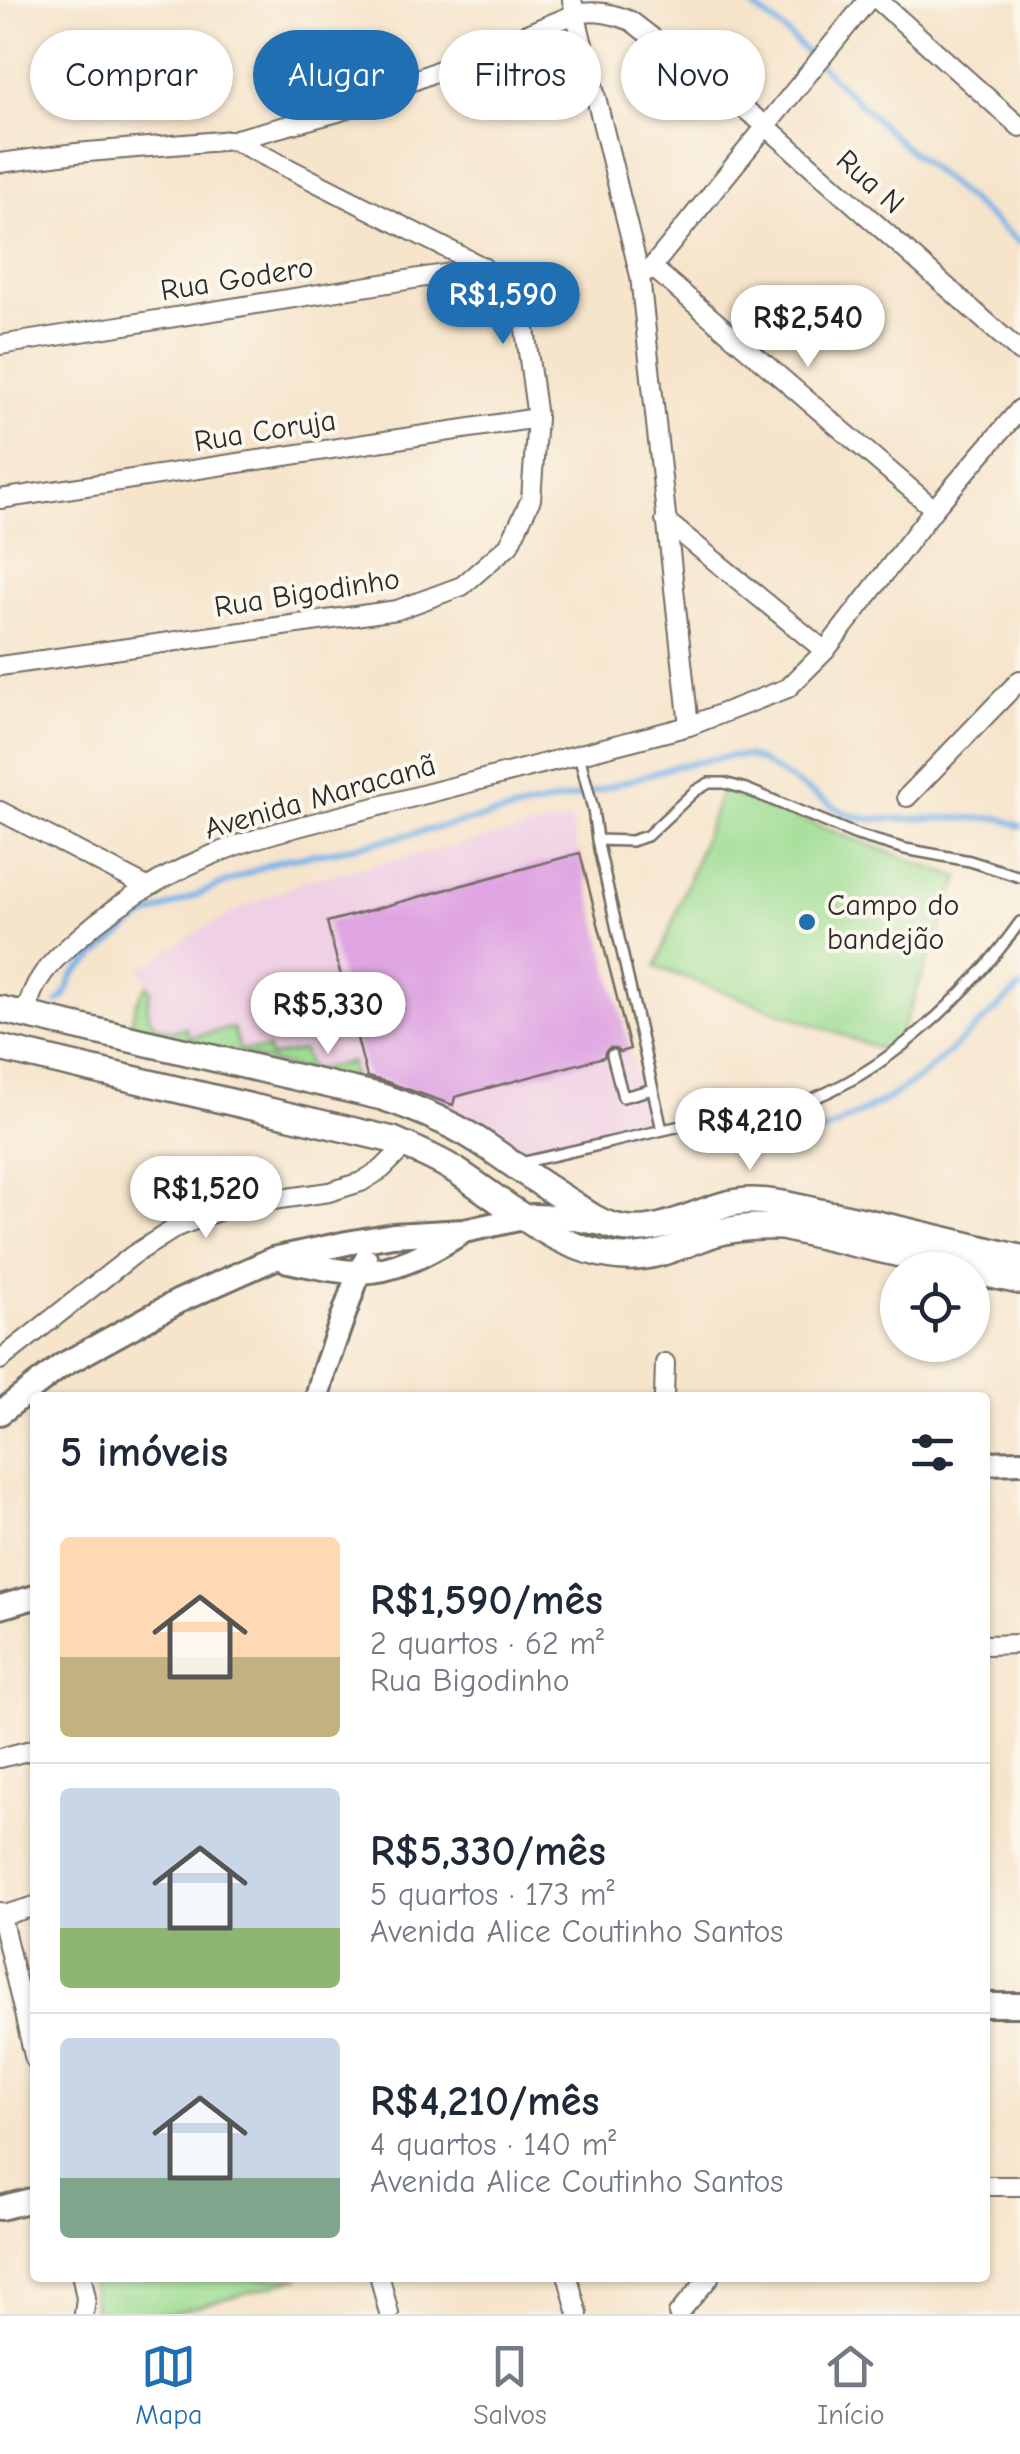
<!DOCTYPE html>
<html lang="pt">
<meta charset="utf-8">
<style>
:root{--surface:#fff;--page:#f6f6f7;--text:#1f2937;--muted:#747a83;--line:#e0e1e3;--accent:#1f6fb2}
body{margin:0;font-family:"Comic Neue",sans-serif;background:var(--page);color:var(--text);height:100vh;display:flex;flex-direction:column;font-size:38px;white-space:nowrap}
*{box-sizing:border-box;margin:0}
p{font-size:32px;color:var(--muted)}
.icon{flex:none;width:55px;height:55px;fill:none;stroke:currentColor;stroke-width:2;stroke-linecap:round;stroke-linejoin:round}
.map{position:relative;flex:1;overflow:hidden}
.side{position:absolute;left:30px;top:1392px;width:960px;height:890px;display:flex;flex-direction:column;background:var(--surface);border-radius:10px;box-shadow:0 2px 8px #0004}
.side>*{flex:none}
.guide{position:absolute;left:30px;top:30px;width:960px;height:90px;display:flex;gap:20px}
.tools{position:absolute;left:880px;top:1252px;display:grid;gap:20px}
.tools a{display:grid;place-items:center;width:110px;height:110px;border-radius:50%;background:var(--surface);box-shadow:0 2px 8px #0004;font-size:50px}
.price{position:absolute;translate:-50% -85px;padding:0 22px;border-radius:35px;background:#fff;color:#222;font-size:32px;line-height:65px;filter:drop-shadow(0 2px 5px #0008)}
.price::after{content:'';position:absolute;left:50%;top:60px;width:30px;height:22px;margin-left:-15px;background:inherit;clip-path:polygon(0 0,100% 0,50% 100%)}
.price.active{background:var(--accent);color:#fff}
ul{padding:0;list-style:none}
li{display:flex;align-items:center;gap:30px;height:250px;padding:0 30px}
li+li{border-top:2px solid var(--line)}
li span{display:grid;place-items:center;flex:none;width:280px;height:200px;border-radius:10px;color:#555}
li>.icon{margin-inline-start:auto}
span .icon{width:120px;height:120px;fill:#fffc;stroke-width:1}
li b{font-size:42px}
h2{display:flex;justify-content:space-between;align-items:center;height:120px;padding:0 30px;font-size:42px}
.tag{padding:0 35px;border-radius:45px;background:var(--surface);box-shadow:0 2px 8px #0004;font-size:35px;line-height:90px}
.tag.active{background:var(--accent);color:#fff}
.dock{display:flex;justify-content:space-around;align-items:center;height:140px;border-top:2px solid var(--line);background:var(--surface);font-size:28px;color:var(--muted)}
.dock a{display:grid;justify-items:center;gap:5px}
.dock .active{color:var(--accent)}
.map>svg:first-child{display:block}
</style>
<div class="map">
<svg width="1020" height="2314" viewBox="0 0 1020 2314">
<rect width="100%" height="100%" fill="#fbf7ec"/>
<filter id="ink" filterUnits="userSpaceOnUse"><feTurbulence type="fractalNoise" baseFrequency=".01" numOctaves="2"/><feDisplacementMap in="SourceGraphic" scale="20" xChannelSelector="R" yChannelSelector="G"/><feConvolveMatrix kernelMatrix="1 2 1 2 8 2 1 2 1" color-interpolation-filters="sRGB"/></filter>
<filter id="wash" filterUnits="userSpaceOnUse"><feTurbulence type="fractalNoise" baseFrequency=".0048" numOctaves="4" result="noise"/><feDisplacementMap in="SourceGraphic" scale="40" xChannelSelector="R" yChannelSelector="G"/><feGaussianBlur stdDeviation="2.25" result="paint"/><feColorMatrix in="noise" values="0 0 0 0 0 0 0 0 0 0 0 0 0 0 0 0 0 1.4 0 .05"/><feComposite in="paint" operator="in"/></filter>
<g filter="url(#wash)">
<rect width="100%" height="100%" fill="#f6e4cb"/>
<path fill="#f0d0e4" d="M570,819l60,230 18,82 -53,12 -77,14 -9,-7 -373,-121 -5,-4 3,-20 5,-9 9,-11 -9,-15 61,-40 42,-22 66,-28z"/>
<path fill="#9edd93" stroke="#64845f" stroke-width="2.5" d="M722,790l237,88 -66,176 -237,-87z
M148,985l3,5c-11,29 7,46 35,38l3,9 44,-9 7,22 28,-1 1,8 34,-7 7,21 41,-9 2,20 -217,-53 -5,-4c3,-17 5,-27 17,-40z
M91,2278h209l-131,36h-74z"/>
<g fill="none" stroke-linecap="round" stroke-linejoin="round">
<path stroke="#78b2e8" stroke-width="6" d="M744,0l35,26 123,118 118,99
M58,1002l7,-7 8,-20 65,-55 127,-54 16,-6 59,-10 239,-54 97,-30 55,-10h17l14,6 74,46 12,6 21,5 130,-1 21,8
M819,1134l65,-33 38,-25 98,-88"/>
</g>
<g id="blocks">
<path fill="#dfa4e2" d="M580,853l50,196 -10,3 -5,-4h-6l-4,4 -1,5 -149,40 -2,8 -66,-23 -20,-5 -40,-155z"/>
</g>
</g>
<g filter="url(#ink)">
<use href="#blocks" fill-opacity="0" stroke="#726c63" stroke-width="2.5"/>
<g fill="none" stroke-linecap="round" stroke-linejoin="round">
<defs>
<path id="service" d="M579,755l14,54 4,31 65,290
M597,840l34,1 16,-5 48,-45 14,-8h15l22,6 111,46 48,14 65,12 50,16
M612,1055l11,42 30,-8
M521,1163c70,-16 140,-33 209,-48 23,-5 47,-4 68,-11 87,-29 170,-109 222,-182"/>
<path id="minor" d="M572,0l68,276 49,450
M878,0l142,127
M0,163l76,-10 157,-13 105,-28 237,-98c21,-4 36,-1 56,7l134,104 255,227
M652,267l282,242
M643,274l9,-7 216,-267
M0,345l482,-77
M0,499l537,-81
M665,520l160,131
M0,666l397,-56 65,-24 47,-41 22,-46 6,-81 -12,-89 -19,-38 -23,-24 -250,-127
M907,797l113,-117
M0,811l147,76
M26,1016c5,-35 24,-53 50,-76 60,-54 129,-88 206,-109l407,-105 99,-38 37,-37 109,-142 86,-100
M0,1360l133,-105 44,-28 54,-21 98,-14 32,-10 21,-13 24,-24
M664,1398l1,-35
M985,1645l35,-1
M0,1758l35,-9
M0,1912l35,148
M1,1916l34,-10
M985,2186h35
M82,2278l4,20 -2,16
M380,2278l9,36
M568,2278l10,36
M678,2314l31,-36"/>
<path id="tertiary" d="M288,1261c22,4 47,11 70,11 38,0 72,-20 103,-39
M317,1398l7,-27 35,-99 7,-12
M0,1413l61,-47 118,-65 94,-42 74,-16 46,-8 71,-4 68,-15 32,1 38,7
M985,1463l35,-1
M0,1607l35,-10
M985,2005h35
M0,2208l35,-9"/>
<path id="secondary" d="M0,1009l382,88c39,13 75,28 109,52 27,19 54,38 82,55 13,9 25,18 40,22 51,15 90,-25 139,-25 28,0 56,9 83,14 62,13 123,28 185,43
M0,1048l393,92c21,9 43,18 62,30 53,34 104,84 170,87 31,2 59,-13 88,-23 23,-7 46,-8 69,-7l188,43
M972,1271l48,10"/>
</defs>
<use href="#service" stroke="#726c63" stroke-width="14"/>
<use href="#minor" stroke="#726c63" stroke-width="22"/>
<use href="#tertiary" stroke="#726c63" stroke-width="28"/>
<use href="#secondary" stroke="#726c63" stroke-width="30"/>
<use href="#service" stroke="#fff" stroke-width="9"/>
<use href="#minor" stroke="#fff" stroke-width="18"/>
<use href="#tertiary" stroke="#fff" stroke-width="22"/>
<use href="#secondary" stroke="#fff" stroke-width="25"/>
</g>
</g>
<circle fill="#1f6fb2" stroke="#fbf7ec" stroke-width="4" cx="807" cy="922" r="10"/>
<g text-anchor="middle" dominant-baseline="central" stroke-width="8" stroke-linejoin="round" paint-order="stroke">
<g font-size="30" fill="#2b2b2b" stroke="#fbf7ec">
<text transform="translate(870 182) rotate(42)">Rua N</text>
<text transform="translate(237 279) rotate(-9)">Rua Godero</text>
<text transform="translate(265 431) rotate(-9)">Rua Coruja</text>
<text transform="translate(307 593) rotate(-9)">Rua Bigodinho</text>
<text transform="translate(320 797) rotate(-16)">Avenida Maracanã</text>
</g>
<g font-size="30" fill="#2b2b2b" stroke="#fbf7ec" text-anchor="start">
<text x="827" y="905">Campo do<tspan x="827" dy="34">bandejão</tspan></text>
</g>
</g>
</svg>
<div class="tools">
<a><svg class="icon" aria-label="locate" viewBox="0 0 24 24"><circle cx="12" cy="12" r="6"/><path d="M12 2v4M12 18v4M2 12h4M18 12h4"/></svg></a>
</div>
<b class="price active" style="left:503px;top:347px">R$1,590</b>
<b class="price" style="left:808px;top:370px">R$2,540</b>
<b class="price" style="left:328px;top:1057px">R$5,330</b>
<b class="price" style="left:750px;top:1173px">R$4,210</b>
<b class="price" style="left:206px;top:1241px">R$1,520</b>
<div class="guide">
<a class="tag">Comprar</a>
<a class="tag active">Alugar</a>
<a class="tag">Filtros</a>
<a class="tag">Novo</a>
</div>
<section class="side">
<h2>5 imóveis<svg class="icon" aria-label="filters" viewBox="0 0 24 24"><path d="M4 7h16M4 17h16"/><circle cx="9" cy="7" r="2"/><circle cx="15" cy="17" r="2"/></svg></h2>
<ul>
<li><span style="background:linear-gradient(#ffd9b3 60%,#c2b280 0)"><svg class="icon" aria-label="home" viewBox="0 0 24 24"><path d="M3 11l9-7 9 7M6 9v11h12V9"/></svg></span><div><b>R$1,590/mês</b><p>2 quartos · 62 m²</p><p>Rua Bigodinho</p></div></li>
<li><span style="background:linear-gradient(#c9d6e8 70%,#8fb573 0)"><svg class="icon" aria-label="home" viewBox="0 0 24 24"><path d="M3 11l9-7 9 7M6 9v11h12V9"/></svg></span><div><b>R$5,330/mês</b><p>5 quartos · 173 m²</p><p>Avenida Alice Coutinho Santos</p></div></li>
<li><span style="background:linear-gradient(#c9d6e8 70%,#7fa58c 0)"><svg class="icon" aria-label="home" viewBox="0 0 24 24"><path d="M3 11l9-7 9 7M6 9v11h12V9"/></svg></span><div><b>R$4,210/mês</b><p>4 quartos · 140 m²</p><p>Avenida Alice Coutinho Santos</p></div></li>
</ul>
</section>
</div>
<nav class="dock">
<a class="active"><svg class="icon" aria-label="map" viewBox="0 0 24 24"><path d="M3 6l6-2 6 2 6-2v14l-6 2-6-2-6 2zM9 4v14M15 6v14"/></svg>Mapa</a>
<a><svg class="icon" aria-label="saved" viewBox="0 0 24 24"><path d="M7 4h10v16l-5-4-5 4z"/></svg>Salvos</a>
<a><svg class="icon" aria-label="home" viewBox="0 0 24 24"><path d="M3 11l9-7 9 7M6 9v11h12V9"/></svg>Início</a>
</nav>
